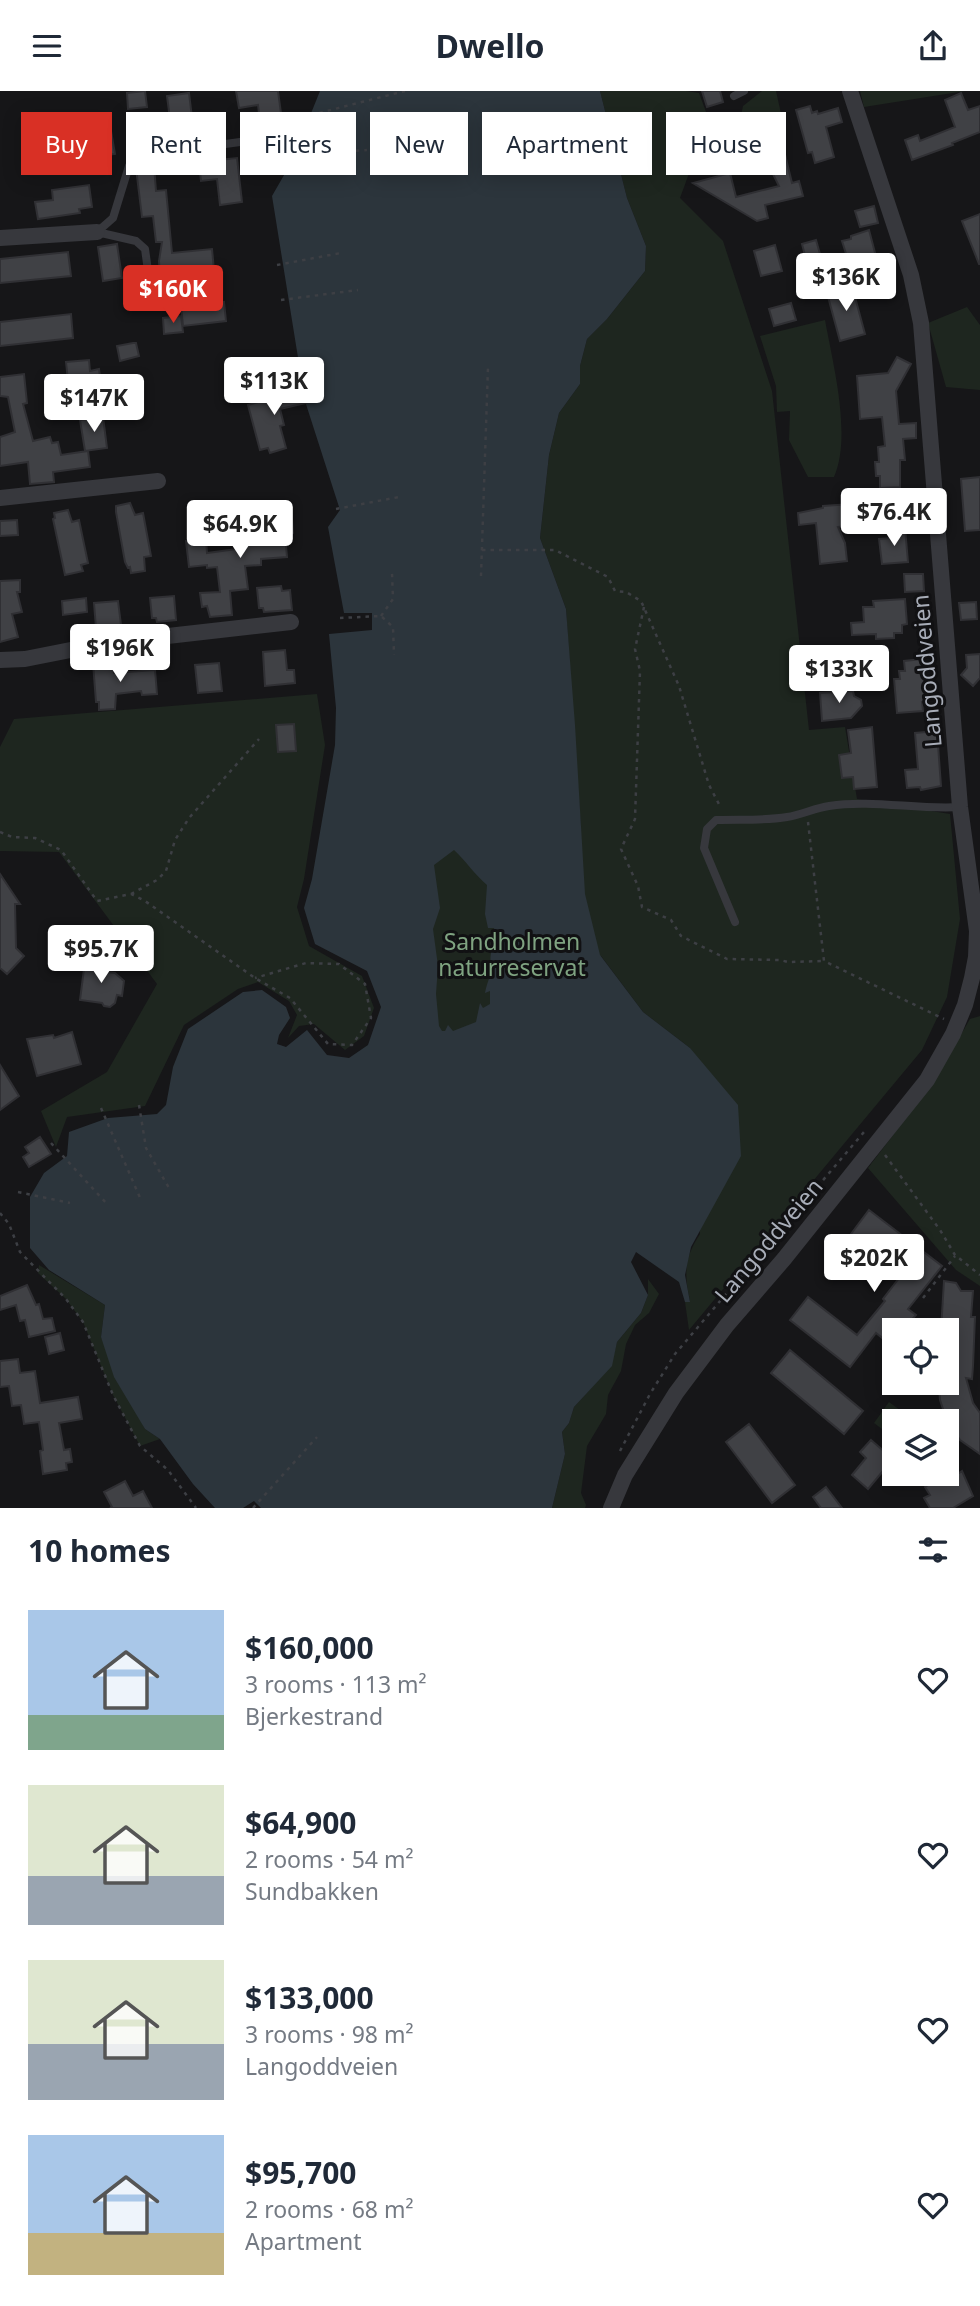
<!DOCTYPE html>
<meta charset="utf-8">
<style>
:root{--surface:#fff;--page:#f6f6f7;--text:#1f2937;--muted:#747a83;--accent:#d93025}
body{margin:0;font-family:"Noto Sans",sans-serif;background:var(--page);color:var(--text);height:100vh;display:flex;flex-direction:column;font-size:26px;white-space:nowrap}
*{box-sizing:border-box;margin:0}
p{font-size:23px;color:var(--muted)}
.icon{flex:none;width:38px;height:38px;fill:none;stroke:currentColor;stroke-width:2;stroke-linecap:round;stroke-linejoin:round}
.map{position:relative;height:1417px;overflow:hidden}
.side{display:flex;flex-direction:column;background:var(--surface);flex:1}
.side>*{flex:none}
.guide{position:absolute;left:21px;top:21px;width:938px;height:63px;display:flex;gap:14px}
.buttons{position:absolute;left:882px;top:1227px;display:grid;gap:14px}
.buttons a{display:grid;place-items:center;width:77px;height:77px;border-radius:0px;background:var(--surface);box-shadow:0 4px 18px #0003;font-size:35px}
.price{position:absolute;translate:-50% -60px;padding:0 16px;border-radius:7px;background:#fff;color:#222;font-size:23px;line-height:46px;filter:drop-shadow(0 2px 4px #0008)}
.price::after{content:'';position:absolute;left:50%;top:42px;width:21px;height:16px;margin-left:-10px;background:inherit;clip-path:polygon(0 0,100% 0,50% 100%)}
.price.on{background:var(--accent);color:#fff}
ul{padding:0;list-style:none}
li{display:flex;align-items:center;gap:21px;height:175px;padding:0 28px}
li span{display:grid;place-items:center;flex:none;width:196px;height:140px;border-radius:0px;color:#555}
li>.icon{margin-inline-start:auto}
span .icon{width:84px;height:84px;fill:#fffc;stroke-width:1}
li b{font-size:30px}
h2{display:flex;justify-content:space-between;align-items:center;height:84px;padding:0 28px;font-size:30px}
.tag{padding:0 24px;border-radius:0px;background:var(--surface);box-shadow:0 4px 18px #0003;font-size:24px;line-height:63px}
.tag.on{background:var(--accent);color:#fff}
header{display:flex;justify-content:space-between;align-items:center;height:91px;padding:0 28px;background:var(--surface);font-size:32px;font-weight:700}
.map>svg:first-child{display:block}
</style>
<header><svg class="icon" aria-label="menu" viewBox="0 0 24 24"><path d="M4 6h16M4 12h16M4 18h16"/></svg>Dwello<svg class="icon" aria-label="share" viewBox="0 0 24 24"><path d="M12 15V3M7 8l5-5 5 5M5 13v7h14v-7"/></svg></header>
<div class="map">
<svg width="980" height="1417" viewBox="0 0 980 1417">
<rect width="100%" height="100%" fill="#161618"/>
<path fill="#1e261f" d="M600,0h86l13,2 16,43 22,-1 6,-29 19,-15h14l6,27 -11,30 -25,17 -55,3 -11,30 43,43 49,150 37,339 36,-3 12,72 93,15 10,105 -13,78 -25,53 -233,280 -4,-28 5,-1c-6,-27 -6,-43 10,-67l-10,-186 -47,-36 -42,-56 -165,184 -6,-400 151,90 -15,-221 -26,-71 9,-83 10,-42 21,-29v-18l7,-27 20,-20 38,-48 1,-25 -19,-48z
M860,0h105l-101,16z
M967,216l13,18v65l-34,-3 -18,-64z
M825,229c8,44 27,116 9,157h-26l-19,-37 1,-29 -13,1 -1,-26 -16,-50z
M317,603l8,51 -21,134 -7,28 12,39 53,30 12,32 -10,28 -19,14 -31,-26 -15,2 -11,12 9,-23 -8,-14 -31,-19 -20,7 -54,36 -39,81 -78,11 -11,30 -15,-36 66,-39 50,-88 -98,-132 -59,-1v-104l14,-28z
M980,925v270l-24,-16 -88,-102 66,-87 36,-62z
M39,1174l66,40 -4,32 44,92 15,10 -20,7 -27,-51 -30,-73 -17,-23 -28,-26z
M648,1188l11,15 -10,19 -14,12 -9,19 -5,27 -13,24 -2,19 -19,32 -6,47 5,12 -1,3h-33l13,-54 -3,-22 7,-9 5,-16 37,-41 6,-24 24,-29 7,-18z
M889,1311l26,19h-21v17l-20,-15z"/>
<path fill="#2c353c" fill-rule="evenodd" d="M320,0h280l27,107 19,48 -1,25 -38,48 -20,20 -7,27v18l-21,29 -10,42 -9,83 26,71 9,116 10,169 15,61 43,57 47,36 48,57 3,51 -50,91 -6,28 5,27h-5l-6,-20 -43,-30 -5,10 17,33 -7,18 -24,29 -5,24 -38,41 -5,16 -7,9 3,22 -13,54h-291l-7,-7 -11,7h-28l-22,-24 -33,-45 -15,-10 -31,-52 -13,-40 4,-32 -56,-35 -19,-22v-51l14,-24 23,-17 2,-24 39,-14 49,-4 9,-9 7,-38 15,-38 55,-37 19,-2 24,17 4,11 -11,17 -2,9 9,3 21,-17 20,25 22,3 19,-13 13,-38 -14,-36 -52,-27 -11,-36 8,-29 23,-134 1,-37 -7,-74 43,-4v-17h-28l-16,-86 12,-17 -35,-109 -33,-205 19,-33zM454,759c12,11 21,25 33,35l-2,29 3,14h6l3,13c-10,11 -5,22 -7,35 -2,5 -4,11 -5,17l5,-2v13l-7,4 -3,-5 -4,19 -23,9 -5,-6 -3,6h-3l-3,-5 -3,-32 2,-28 -5,-37 7,-21 -6,-43z"/>
<path fill="#404145" stroke="#303034" stroke-width="2" d="M145,0l2,16 -19,2 -1,-16z
M236,0h42l5,37 -22,2 -3,-25 -19,3z
M702,0h18l3,11 -16,5z
M189,2l6,49 -44,6 -2,-18 22,-3 -4,-31z
M961,2l7,17 12,-4v26l-28,11 1,2 -41,15 -7,-20 13,-5 2,6 35,-14 -10,-27z
M810,15l2,7 5,-2 1,3 20,-6 4,14 -16,5 8,30 -19,6 -3,-11 -4,1 -12,-43z
M761,27l1,3 14,-3 16,65 7,-2 4,15 -38,9 3,13 -11,3 -64,-38 37,-10 6,24 43,-11 -12,-24 -6,1 -6,-25 -21,6 -4,-18z
M111,40l4,23 -23,3v-5h-5l-2,-13h5l-1,-5z
M237,67l5,44 -22,3 -3,-26 -16,2 -2,-19z
M154,74l2,26 10,-1 6,63 40,-4 2,21 -14,1 4,34 20,-3 2,19 -43,5 -5,-51 -18,2 -1,-16 3,-19h-6l-3,-26 -11,1 -6,-49z
M89,94l3,22 -13,2 1,4 -42,6 -3,-17 18,-2 -1,-10z
M874,115l4,17 -18,4 -5,-16z
M980,123v50h-1l-17,-43z
M869,139l14,53 -15,3 -6,-27 -13,4 -7,-22 9,-2v-3z
M816,149l6,21 -14,6 -6,-23z
M117,153l5,34 -19,3 -5,-34z
M775,154l7,26 -21,5 -7,-25z
M68,161l3,24 -71,7v-24z
M852,195l13,48 -25,7 -13,-48z
M791,212l5,17 -22,6 -5,-17z
M71,223l2,24 -73,8v-24z
M181,225l2,16 -19,2 -1,-16z
M133,252h3l3,13 -19,5 -3,-15z
M897,266l14,7 -15,27 3,33 17,-1v15l-13,1 2,21h-5v27l-20,1v-12h-4l-1,-14h4l-1,-15 7,-1 -3,-29 -22,2 -3,-43 31,-3z
M89,269l1,11 9,-2 3,22 -28,3v-3h-5l-3,-29z
M24,283l3,29 -4,1 10,37 17,-4 2,6 6,-1 3,13 27,-4 2,16 -37,5 1,10 -24,2 -2,-22 -28,4v-29l15,-5 -7,-35 -8,-1v-19z
M300,288l6,24 -26,6 4,16 -4,1 6,22 -16,5 -2,-5 -8,2 -12,-45 42,-12 -3,-11z
M103,326l4,31 -22,3 -5,-31z
M980,386v53l-15,1 -4,-52z
M130,412l5,12 8,-2 8,43 -7,1 1,14 -14,2 -1,-6 -2,1 -3,-6 -9,-50v-6z
M851,413l1,21 -14,2 7,16 2,18 -27,3 -4,-41 -17,2 -1,-12 25,-5v-2z
M291,415l2,27 -8,1 2,23 -26,2v6l-16,1 3,23 -18,2 2,24 -22,2 -3,-11 -5,1 -2,-14 20,-1 -3,-25 -10,1v-3l-18,2 -3,-26 20,-2 1,14 37,-5v-5l18,-2v-6h8l-2,-27z
M919,415l2,17 -17,1 -2,-17z
M68,419l4,12 7,-2 9,43 -7,2 2,6 -18,4 -12,-56 2,-1 -1,-5z
M17,429l1,15 -18,1v-15z
M905,437l3,34 -26,2 -3,-25 13,-1 -1,-9z
M904,483h19l1,17 -19,1z
M20,489v12h-3l5,20 -10,2 6,23 -18,5v-61z
M281,495l1,5 8,-1 2,20 -28,2 -1,-4h-4l-2,-20z
M174,505l2,24 -19,2 -1,-4h-4l-2,-20z
M86,507l1,14 -24,3 -1,-14z
M905,508l2,25 -5,1v8h-8v5l-18,1v-5l-24,1 -1,-12 13,-1 -1,-15h11l-1,-6z
M118,510l3,24 -25,3 -2,-25z
M976,511l1,17 -16,1 -2,-17z
M285,559l2,20h7l1,13 -30,3 -2,-34z
M980,563v24l-7,8 -12,-11 6,-7 -1,-13z
M922,568l5,42 -5,1 1,9 -26,2 -3,-34h6l-1,-8h6l-1,-10z
M113,570l1,12 41,-3 2,24 -15,1 -1,-4 -25,3 -1,15 -16,1v-8h-3l-3,-39z
M219,572l3,28 -24,2 -3,-28z
M853,600l1,5 7,4 1,6 -11,12 -29,3 -2,-28z
M294,633l2,27 -18,1 -2,-27z
M872,636l5,60 -23,2 -1,-12 -11,1 -3,-23 12,-2 -3,-23z
M937,640l4,55 -20,4 -1,-3 -13,1 -2,-18 13,-1 -3,-36z
M0,783l20,30h-5l1,44 8,8 -17,18 -7,-6z
M85,870l22,3 -1,8 9,1 9,8 -2,15 -5,-1 -2,8 -5,4 -6,-1 -2,-3 -22,-3z
M72,941l9,32 -44,12 -10,-37 26,-4 1,3z
M0,974l19,31 -19,14z
M40,1046l11,17 -22,13 -6,-10 6,-4 -4,-6z
M869,1119l73,56 -34,43 8,6 -13,15h-9l-8,11 -10,-8 -26,34 -60,-47 18,-23 49,38 28,-34 -2,-2 20,-26 -52,-39z
M944,1190l12,2 5,8h12l-2,26h4l-2,49 -1,13 -6,-1 7,25 7,10v41l-20,-14 -13,-19 -7,-21 -1,-13 8,-1v-56h-6z
M27,1194l9,20 3,-1 4,15 9,-1 3,13 -26,6 -4,-17 -5,1 -4,-16 -16,5v-14z
M60,1242l4,17 -15,4 -4,-17z
M790,1259l73,61 -19,23 -73,-61z
M18,1268l2,14 15,-2 5,32 38,-6 4,22 -23,4 5,27 6,-1 2,13 -6,1 1,7 -24,4 -3,-23 3,-1 -4,-28 -15,2 -3,-19 -9,1 -3,-20 -9,1v-26z
M749,1333l46,61 -23,18 -46,-61z
M871,1349l22,19 -25,30 -16,-14 14,-17 -6,-6z
M951,1376l5,8 6,-4 11,25 -20,12h-23l-6,-10 6,-3 -5,-8 11,-7 -2,-3 6,-4h7v-3z
M125,1390l8,15 10,-5 9,17h-42l2,-1 -8,-15z
M826,1396l16,21h-21l-8,-11z"/>
<g fill="none" stroke-linecap="round" stroke-linejoin="round">
<path stroke="#3d3f44" stroke-width="2.5" stroke-dasharray="3.5 5" stroke-linecap="butt" d="M303,26l102,-26
M288,65l79,-6
M277,174l64,-12
M281,209l77,-10
M336,418l63,-12
M482,459h73l53,27 7,14 11,1 15,9 38,85 30,99 12,23
M481,485l7,-209
M644,516l-9,42 5,22 -5,148 -14,30 17,37 4,21 29,13 10,16 46,23 53,1 8,2 36,-1
M381,525l12,-17 -1,-26
M340,527l41,-2 12,11 1,28
M808,731l16,139 120,58
M0,741l12,5 23,1 26,12 36,51 34,-7 14,7 110,77 35,20 38,46 24,1 19,-27 -6,-34 -26,-20 -33,-1 -51,15
M131,803l26,-14 9,-9 9,-31 14,-22 70,-79
M139,1014l7,43 23,40
M101,1017l40,92
M51,1052l57,62
M885,1064l55,75 15,25 25,20
M18,1101l52,11
M0,1122l9,11 11,28 46,47 17,23 30,73 27,51 28,24 28,38
M923,1207l32,-42
M620,1360l30,-57 25,-40 189,-222
M253,1417l64,-71"/>
<path stroke="#37383d" stroke-width="8" d="M734,5l10,-5
M97,141l16,-14 16,-52 9,-10 102,-14
M97,141l39,9 9,8 4,29
M735,831l-31,-74 3,-19 9,-9c24,-1 47,1 71,-3 14,-2 28,-9 42,-11 43,-7 88,4 131,1"/>
<path stroke="#37383d" stroke-width="16" d="M0,147l97,-6
M0,407l158,-17
M0,569l25,-1 81,-16 185,-21
M611,1417l14,-33 51,-82 51,-68 57,-66 143,-179 26,-46 12,-29 7,-27 4,-21 1,-26 -17,-124 -39,-484 -10,-48 -61,-184"/>
</g>
<g text-anchor="middle" dominant-baseline="central" stroke-width="6" stroke-linejoin="round" paint-order="stroke">
<g font-size="23" fill="#a8adb8" stroke="#111113">
<text transform="translate(926 580) rotate(-95)">Langoddveien</text>
<text transform="translate(768 1149) rotate(-50)">Langoddveien</text>
</g>
<g font-size="23" fill="#7fa381" stroke="#111113">
<text x="512" y="850">Sandholmen<tspan x="512" dy="26">naturreservat</tspan></text>
</g>
</g>
</svg>
<div class="buttons">
<a><svg class="icon" aria-label="locate" viewBox="0 0 24 24"><circle cx="12" cy="12" r="6"/><path d="M12 2v4M12 18v4M2 12h4M18 12h4"/></svg></a>
<a><svg class="icon" aria-label="layers" viewBox="0 0 24 24"><path d="M12 4l9 5-9 5-9-5zM3 14l9 5 9-5"/></svg></a>
</div>
<b class="price" style="left:846px;top:222px">$136K</b>
<b class="price on" style="left:173px;top:234px">$160K</b>
<b class="price" style="left:274px;top:326px">$113K</b>
<b class="price" style="left:94px;top:343px">$147K</b>
<b class="price" style="left:894px;top:457px">$76.4K</b>
<b class="price" style="left:240px;top:469px">$64.9K</b>
<b class="price" style="left:120px;top:593px">$196K</b>
<b class="price" style="left:839px;top:614px">$133K</b>
<b class="price" style="left:101px;top:894px">$95.7K</b>
<b class="price" style="left:874px;top:1203px">$202K</b>
<div class="guide">
<a class="tag on">Buy</a>
<a class="tag">Rent</a>
<a class="tag">Filters</a>
<a class="tag">New</a>
<a class="tag">Apartment</a>
<a class="tag">House</a>
</div>
</div>
<section class="side">
<h2>10 homes<svg class="icon" aria-label="filters" viewBox="0 0 24 24"><path d="M4 7h16M4 17h16"/><circle cx="9" cy="7" r="2"/><circle cx="15" cy="17" r="2"/></svg></h2>
<ul>
<li><span style="background:linear-gradient(#a9c7e8 75%,#7fa58c 0)"><svg class="icon" aria-label="home" viewBox="0 0 24 24"><path d="M3 11l9-7 9 7M6 9v11h12V9"/></svg></span><div><b>$160,000</b><p>3 rooms · 113 m²</p><p>Bjerkestrand</p></div><svg class="icon" aria-label="heart" viewBox="0 0 24 24"><path d="M12 20l-8-8c-3-5 5-10 8-4 3-6 11-1 8 4z"/></svg></li>
<li><span style="background:linear-gradient(#dfe7d0 65%,#9aa5b1 0)"><svg class="icon" aria-label="home" viewBox="0 0 24 24"><path d="M3 11l9-7 9 7M6 9v11h12V9"/></svg></span><div><b>$64,900</b><p>2 rooms · 54 m²</p><p>Sundbakken</p></div><svg class="icon" aria-label="heart" viewBox="0 0 24 24"><path d="M12 20l-8-8c-3-5 5-10 8-4 3-6 11-1 8 4z"/></svg></li>
<li><span style="background:linear-gradient(#dfe7d0 60%,#9aa5b1 0)"><svg class="icon" aria-label="home" viewBox="0 0 24 24"><path d="M3 11l9-7 9 7M6 9v11h12V9"/></svg></span><div><b>$133,000</b><p>3 rooms · 98 m²</p><p>Langoddveien</p></div><svg class="icon" aria-label="heart" viewBox="0 0 24 24"><path d="M12 20l-8-8c-3-5 5-10 8-4 3-6 11-1 8 4z"/></svg></li>
<li><span style="background:linear-gradient(#a9c7e8 70%,#c2b280 0)"><svg class="icon" aria-label="home" viewBox="0 0 24 24"><path d="M3 11l9-7 9 7M6 9v11h12V9"/></svg></span><div><b>$95,700</b><p>2 rooms · 68 m²</p><p>Apartment</p></div><svg class="icon" aria-label="heart" viewBox="0 0 24 24"><path d="M12 20l-8-8c-3-5 5-10 8-4 3-6 11-1 8 4z"/></svg></li>
</ul>
</section>
